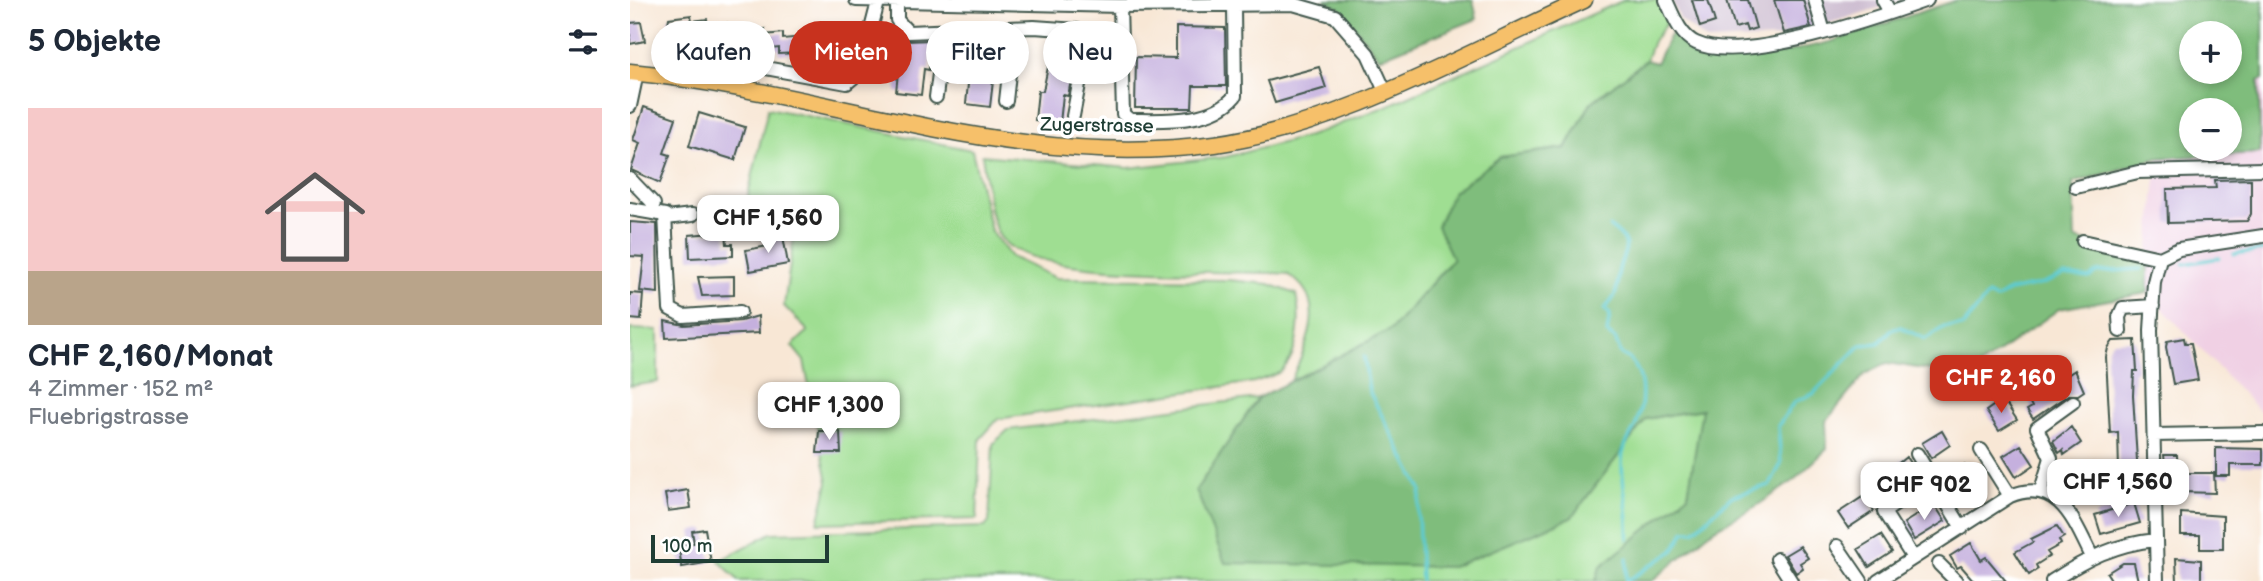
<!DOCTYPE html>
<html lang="de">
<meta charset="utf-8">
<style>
:root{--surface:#fff;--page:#f2f2f3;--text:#1f2937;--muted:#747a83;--line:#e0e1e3;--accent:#c8321e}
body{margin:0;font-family:"Balsamiq Sans",sans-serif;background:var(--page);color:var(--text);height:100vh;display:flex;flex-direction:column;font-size:26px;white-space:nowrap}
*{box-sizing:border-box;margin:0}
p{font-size:23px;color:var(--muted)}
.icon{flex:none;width:38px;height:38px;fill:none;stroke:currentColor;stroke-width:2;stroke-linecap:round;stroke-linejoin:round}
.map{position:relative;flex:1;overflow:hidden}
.panel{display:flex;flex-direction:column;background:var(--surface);width:630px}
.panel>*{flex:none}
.hud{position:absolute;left:21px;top:21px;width:665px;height:63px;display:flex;gap:14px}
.buttons{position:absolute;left:1549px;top:21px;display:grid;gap:14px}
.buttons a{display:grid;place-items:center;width:63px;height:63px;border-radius:50%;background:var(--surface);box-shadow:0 4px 10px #0003;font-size:35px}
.scale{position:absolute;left:21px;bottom:18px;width:178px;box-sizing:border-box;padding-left:7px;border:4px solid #1f3d34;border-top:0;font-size:19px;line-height:24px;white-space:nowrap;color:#1f3d34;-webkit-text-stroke:5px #fff;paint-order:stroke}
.price{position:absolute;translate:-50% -60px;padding:0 16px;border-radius:14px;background:#fff;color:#222;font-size:23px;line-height:46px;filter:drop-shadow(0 2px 4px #0008)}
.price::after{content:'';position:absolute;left:50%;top:42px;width:21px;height:16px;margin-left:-10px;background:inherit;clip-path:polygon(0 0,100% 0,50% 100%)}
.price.selected{background:var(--accent);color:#fff}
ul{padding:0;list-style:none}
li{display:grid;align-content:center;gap:14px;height:371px;padding:0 28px}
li+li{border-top:2px solid var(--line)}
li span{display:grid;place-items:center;height:217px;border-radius:0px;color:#555}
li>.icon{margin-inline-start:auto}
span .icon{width:126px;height:126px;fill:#fffc;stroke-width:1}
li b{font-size:30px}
h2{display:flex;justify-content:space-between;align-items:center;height:84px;padding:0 28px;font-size:30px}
.pill{padding:0 24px;border-radius:32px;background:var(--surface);box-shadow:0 4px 10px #0003;font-size:24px;line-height:63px}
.pill.selected{background:var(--accent);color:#fff}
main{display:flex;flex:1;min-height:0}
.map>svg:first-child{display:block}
</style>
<main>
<section class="panel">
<h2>5 Objekte<svg class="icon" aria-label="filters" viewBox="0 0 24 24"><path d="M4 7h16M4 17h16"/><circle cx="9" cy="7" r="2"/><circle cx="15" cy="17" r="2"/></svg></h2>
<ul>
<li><span style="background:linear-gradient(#f6c9c9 75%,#b9a48a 0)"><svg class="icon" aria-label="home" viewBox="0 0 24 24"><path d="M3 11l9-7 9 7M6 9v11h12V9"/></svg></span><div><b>CHF 2,160/Monat</b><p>4 Zimmer · 152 m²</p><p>Fluebrigstrasse</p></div></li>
</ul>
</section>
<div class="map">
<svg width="1633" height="581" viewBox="0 0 1633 581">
<rect width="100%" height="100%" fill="#fff"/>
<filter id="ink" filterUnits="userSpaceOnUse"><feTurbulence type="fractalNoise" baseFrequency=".0143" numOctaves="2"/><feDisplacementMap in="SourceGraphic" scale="14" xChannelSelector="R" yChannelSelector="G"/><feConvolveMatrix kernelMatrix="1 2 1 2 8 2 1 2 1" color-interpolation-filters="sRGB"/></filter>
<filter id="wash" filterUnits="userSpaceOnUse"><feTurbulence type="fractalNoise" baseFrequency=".00686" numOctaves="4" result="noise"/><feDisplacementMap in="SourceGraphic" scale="28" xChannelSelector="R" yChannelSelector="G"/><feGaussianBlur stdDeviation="1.57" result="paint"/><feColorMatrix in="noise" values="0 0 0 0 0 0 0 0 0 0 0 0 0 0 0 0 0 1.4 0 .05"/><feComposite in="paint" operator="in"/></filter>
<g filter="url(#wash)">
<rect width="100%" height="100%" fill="#f8e7d5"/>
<path fill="#f0d0e4" d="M1633,79v336l-115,-122v-34l10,-101 102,-5 -1,-72z"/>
<path fill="#cebed1" d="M1042,0h232l-123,38 -74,3 -27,-22z"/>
<path fill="#9fde92" stroke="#5f8e63" stroke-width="2" d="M994,0h35l9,21 -15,20 -7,19 -55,43 -25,45 -66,9 -62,69 15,33 -61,70 -102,54c16,-37 41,-84 -3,-109 -58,-6 -253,9 -286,-36 -13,-18 -15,-61 -19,-83l146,13 98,-11 83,-21 80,-31z
M138,108l204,42 19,81 20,26 45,21 173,2 40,4 27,10c5,22 4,60 -15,77 -6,5 -19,8 -27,11l-256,37 -18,20 -3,80 -159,4 10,-41 -24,-121 -12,-15 16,-15 -24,-25 10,-69 -48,-33z
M0,329l28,1v52l-28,4z
M628,398l-62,92 375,28 75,-99 57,-10 -15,86 -87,72 -5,14h-857l-20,-20 52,-28 214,-6 4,-5 4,-78 15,-14z"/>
<path fill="#7fbd7c" stroke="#4f7d58" stroke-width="2" fill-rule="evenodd" d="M694,0h149l4,19 -98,39 -39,-50z
M1327,0h306v79l-4,2 1,72 -102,5 -85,25 2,56 73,20v34l-89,16 -93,67 -79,-13 -22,11 -39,47 1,28 -34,32 -35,24 -45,25 -61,51h-56l4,-14 88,-72 14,-86 -56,10 -75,99 -119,49 -227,-4 -29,-73 62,-92 134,-69 61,-70 -16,-33 16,-34 47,-35 66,-9 25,-45 55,-43 10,3 15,-30 30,19 68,4 61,-14zM1561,33h39v39h-39zM1561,110h39v39h-39z"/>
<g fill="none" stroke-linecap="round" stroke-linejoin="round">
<path stroke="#5dcbd0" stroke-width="3.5" d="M980,227c28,20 11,23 8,48 -1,16 -1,22 -14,34l6,5 -3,19 8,6 6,15c26,12 24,49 14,73 -6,12 -13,20 -13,35 0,26 8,51 6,77
M1604,254l29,-4
M1554,264l35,-6
M734,357l5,34 52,99 -3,24 3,66
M996,581l1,-23
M997,581l46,-30 12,-20h9l38,-35 38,-11 11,-21 -3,-38 16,-24 19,-8 48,-49 18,-2 12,-13 10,-3 24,12 19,-12 19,-1 25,-31 8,4 13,-8 34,-7 21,-9 25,3 8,-6 44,-3"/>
</g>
<g id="blocks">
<path fill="#c5b0de" d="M1062,0h16l7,22 -15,5z
M1097,0h21l8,28 -9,3 -2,-6 -10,3z
M1144,0h29l8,27 -27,6z
M61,15l1,6 15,-2 1,7 19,-3 1,6 18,-2v5l19,-3 -1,6 19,-2v6l20,-2 1,5 16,-1v5l19,-2 1,6 17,-1 -4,15 -18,2 -1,-6 -18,1v-4l-18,1v-5l-19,1v-6l-18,2 -1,-6 -17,2 -1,-5 -18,2v-4l-20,2 -1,-5 -17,2v-6l-20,2 3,-16z
M11,22l4,19 -15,3v-21z
M546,27l49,1 1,58h-33l-1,22h-57l1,-51 40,1z
M424,38l20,2 4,4 -10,52 -5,-1 -3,28 -25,-3 3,-29h5z
M302,40l-3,30 -5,-1 -3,26 -25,-3 3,-29h5l3,-22z
M347,49l24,2 -3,30h-5l-3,26 -24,-3 3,-30 5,1z
M689,67l7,21 -51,15 -8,-22z
M14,107l32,11 -12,35 6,2 -10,28 -29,-13 9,-27 -7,-3z
M69,113l46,14 -10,33 -46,-14z
M1621,179v35l-4,7 -79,2 -1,-34 49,-1 -1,-8z
M0,222l27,2 1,69 -18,-2 4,-34 -14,-1z
M96,232l1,12h6v12l-43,2 -1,-23z
M153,236l5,28 -38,7 -4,-21 22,-4 -2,-7z
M104,276v19l-32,1 -4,-19z
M0,293l13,1 -2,26 -11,-1z
M128,316l1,17 -93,5 -1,-17 19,4 57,-4z
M1554,338l1,5h6l7,37 -25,4 -7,-37 1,-6z
M1505,340l2,31h-3l-1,24 5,82 -14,1 -5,-7 -1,-39 -8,1 -4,-76 2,-9 5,-7z
M1445,370l9,21 -6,4h-10l-35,24 -6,-9 5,-3 -3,-6z
M1373,399l14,21 -18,11 -13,-20z
M1441,427l10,16 -17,12 -1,-5 -4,3 -6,-12z
M189,431h21l1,22h-24z
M1312,431l8,14 -19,13 -9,-15z
M1391,445l13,20 -18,12 -13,-21z
M1586,448l47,1v16h-33v11h-14z
M1534,455h13l1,24 -11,1z
M1276,457l16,24 -20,9 -13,-19z
M1334,465l18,21 -24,15 -15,-22z
M1464,465l13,21 -27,17 -10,-16 13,-7 -4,-6z
M1551,473h33l1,20 -34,-1z
M58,490l3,18 -23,3 -3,-17z
M1234,496l10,15 -26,17 -10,-15z
M1504,503l6,20 -39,11 -6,-19z
M1304,504l11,17 -31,19 -10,-17z
M1551,513l42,3v33h-23v-14h-19z
M1427,526l7,11 -5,3 2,4 -14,8 3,4 -14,9 2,4 -9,6 -14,-23 18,-10 -2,-3z
M75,529l6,33 -29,5 -4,-22 16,-2 -2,-12z
M1251,535l11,17 -23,15 -11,-18z
M1341,543l10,17 5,-3 20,24h-32l-13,-15 -4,2 -7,-12z
M1170,546l8,12 -8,5 3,5 -7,5 -11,-18z
M1546,558l25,2v21h-24z
M1493,563h11l4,18h-26l-5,-8z"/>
</g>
</g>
<g filter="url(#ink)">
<use href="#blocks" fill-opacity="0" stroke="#40564c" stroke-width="2"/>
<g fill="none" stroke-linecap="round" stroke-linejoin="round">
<defs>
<path id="minor" d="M226,0l264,6 173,-2 42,12 33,38 17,37
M1036,0c7,15 14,36 30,43 47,22 183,-26 231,-43
M1185,0l9,32
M1253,0l7,12
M267,3v17l11,12 126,-5 43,3 10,12 -14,74
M490,6l3,108 7,6c34,0 81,4 105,-24l-1,-91
M32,49l185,34 13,-11 18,-70
M306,97l5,-39 16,-10 2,-18
M376,101l8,-73
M0,106l7,-33
M0,179l24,25
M1446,187l62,-15 125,-3
M0,209l35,6 5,94 13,7 57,-4
M36,218l26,-3
M1453,241l77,17
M1490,331l-1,-14 4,-9 30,-2
M1524,435l109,-2
M1351,450l29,46
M1287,454l45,74
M1411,490l10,-32 -14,-30 36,-26
M1207,546l24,35
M1283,558l-29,-46 35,-23
M1147,559l14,22
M1309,564l17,17
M1248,581l132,-85c47,-19 63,22 81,59
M1422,581c34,-22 63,-37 104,-41
M1527,581l-6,-251 3,-48 6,-24 19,-9 84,-13"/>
<path id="major" d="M0,72c198,19 383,100 585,72 127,-18 253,-92 369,-144"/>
</defs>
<use href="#minor" stroke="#40564c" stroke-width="16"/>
<use href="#major" stroke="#40564c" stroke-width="19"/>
<use href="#minor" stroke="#fff" stroke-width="12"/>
<use href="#major" stroke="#f6c06b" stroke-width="16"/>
</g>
</g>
<g text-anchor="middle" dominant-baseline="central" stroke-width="7" stroke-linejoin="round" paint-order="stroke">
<g font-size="19" fill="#1f3d34" stroke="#fff">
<text transform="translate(467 126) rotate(1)">Zugerstrasse</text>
</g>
</g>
</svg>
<div class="buttons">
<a>+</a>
<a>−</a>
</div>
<div class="scale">100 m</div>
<b class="price" style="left:138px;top:255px">CHF 1,560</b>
<b class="price selected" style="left:1371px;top:415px">CHF 2,160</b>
<b class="price" style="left:199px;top:442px">CHF 1,300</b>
<b class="price" style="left:1488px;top:519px">CHF 1,560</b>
<b class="price" style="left:1294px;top:522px">CHF 902</b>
<div class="hud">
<a class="pill">Kaufen</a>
<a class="pill selected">Mieten</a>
<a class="pill">Filter</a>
<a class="pill">Neu</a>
</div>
</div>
</main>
